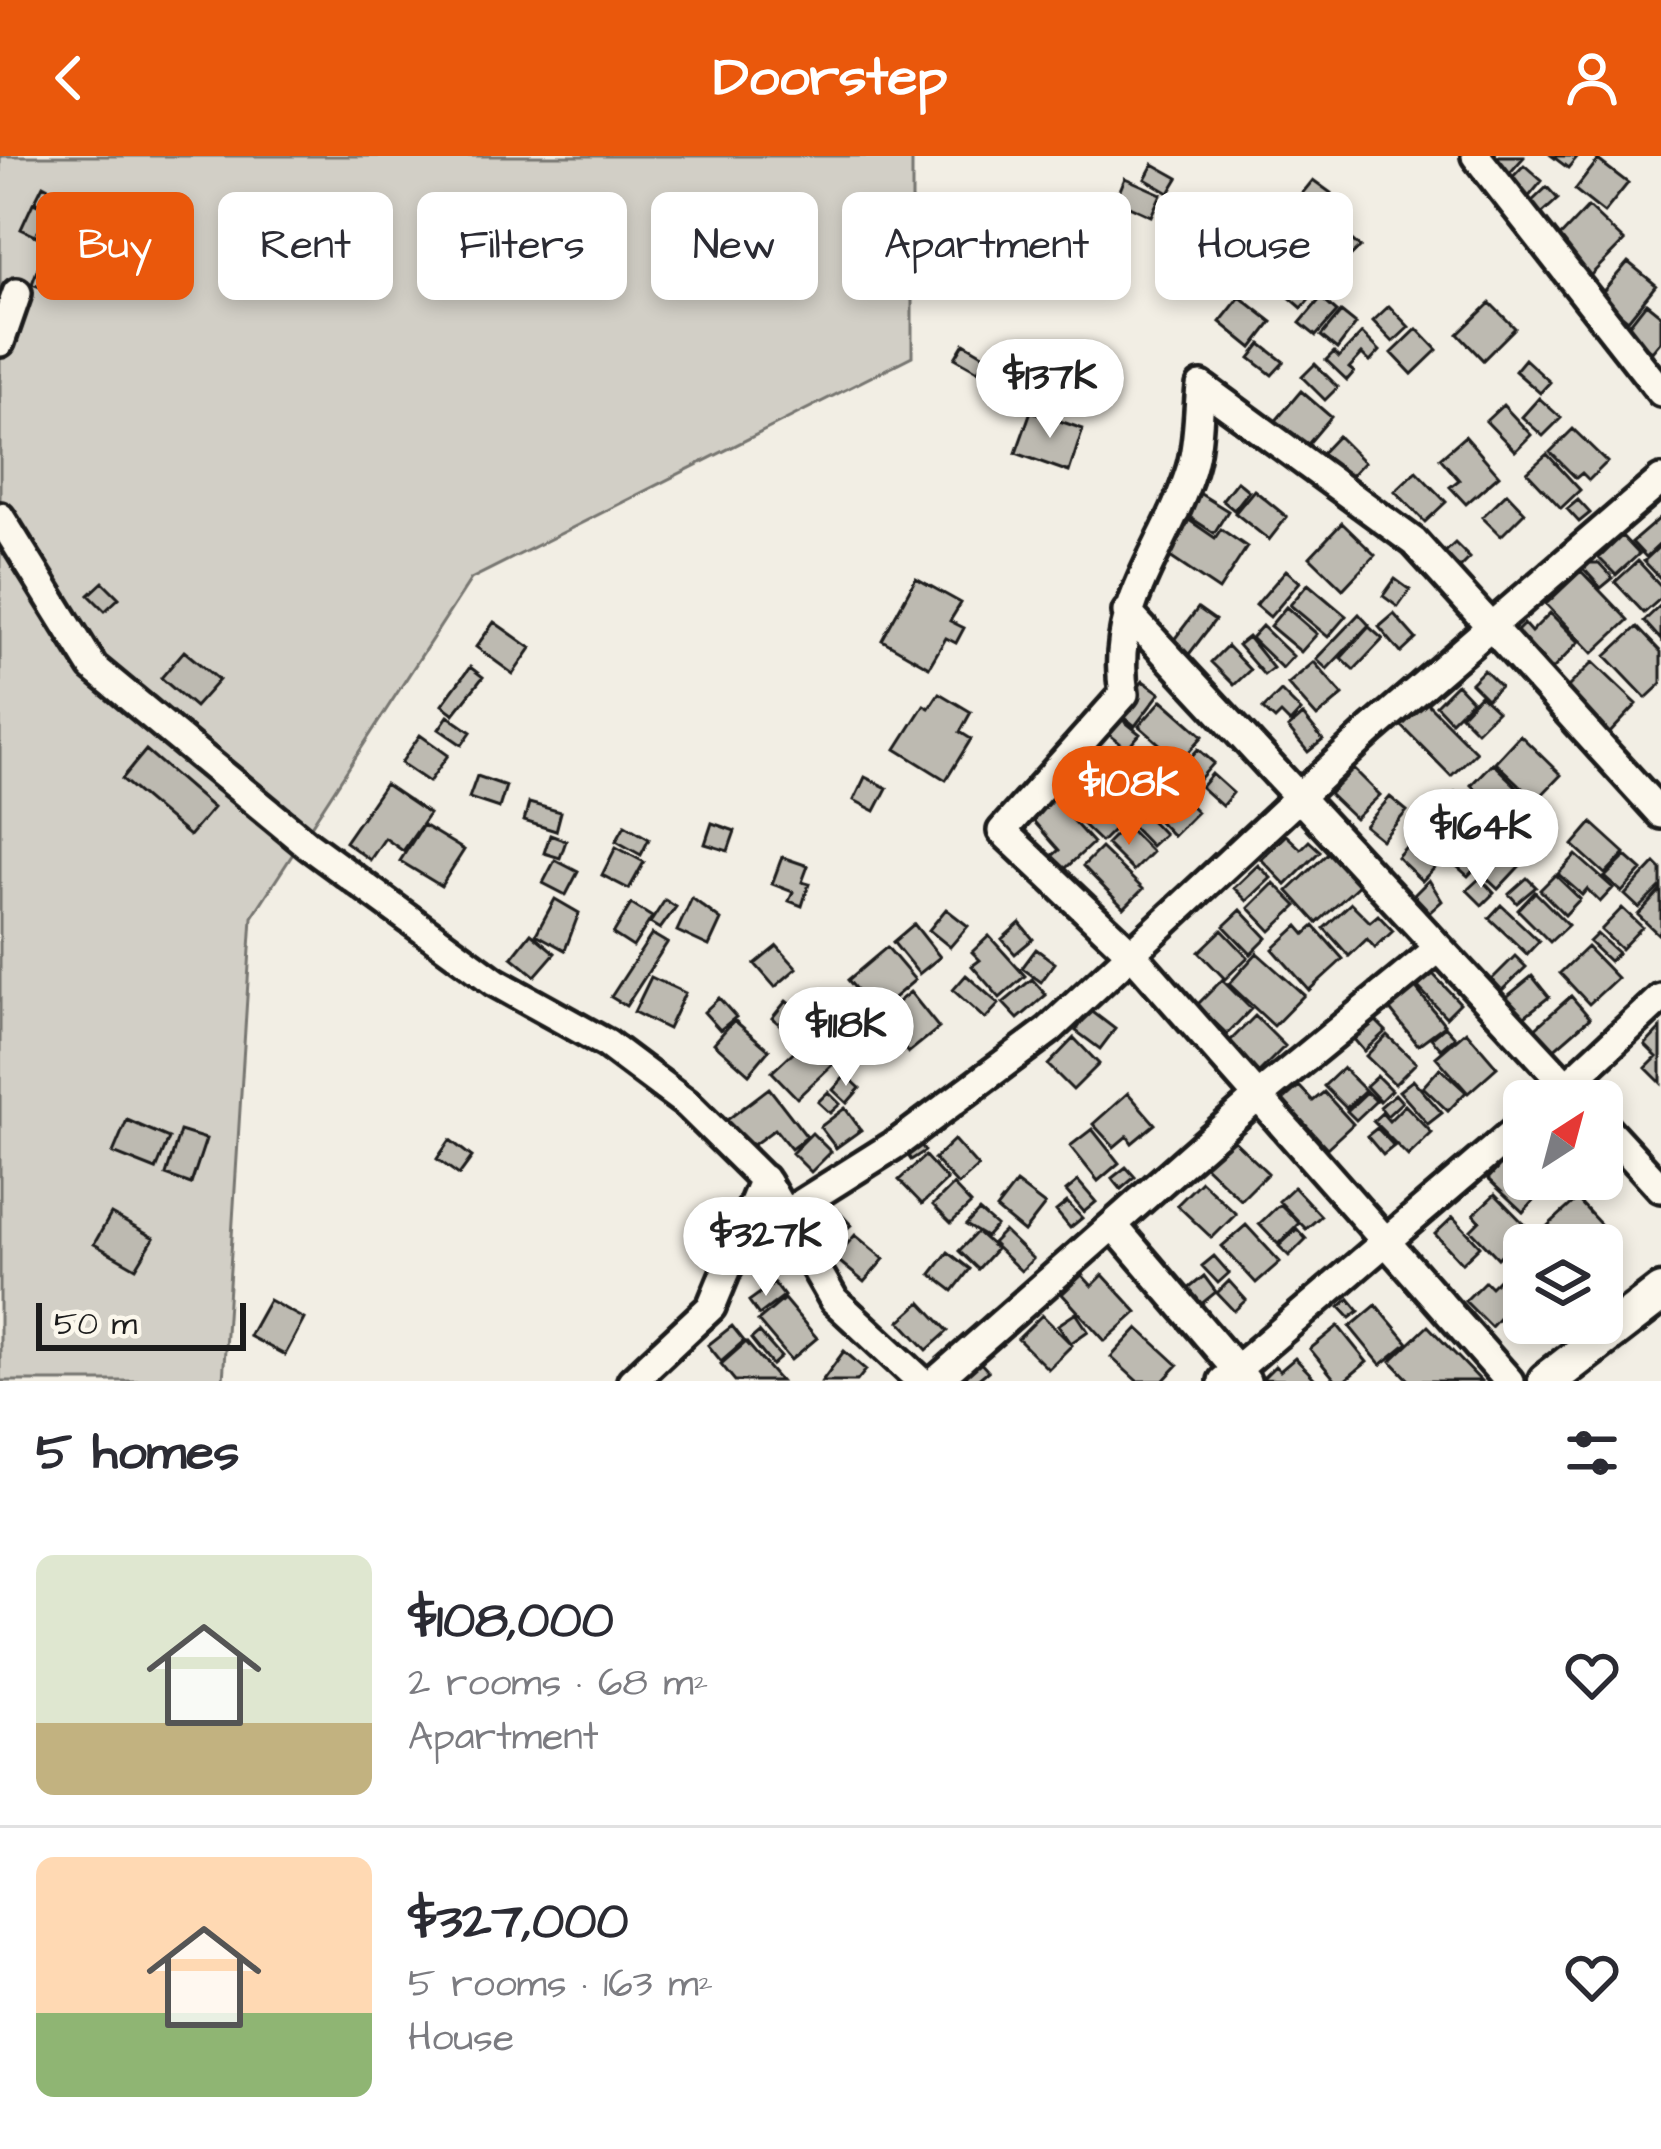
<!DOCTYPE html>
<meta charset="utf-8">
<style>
:root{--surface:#fff;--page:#f2f2f3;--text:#2b2b33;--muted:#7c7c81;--line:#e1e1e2;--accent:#ea580c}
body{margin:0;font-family:"Architects Daughter",sans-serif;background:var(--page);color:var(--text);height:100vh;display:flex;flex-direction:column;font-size:45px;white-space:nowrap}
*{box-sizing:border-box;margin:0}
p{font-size:39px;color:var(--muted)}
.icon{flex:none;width:66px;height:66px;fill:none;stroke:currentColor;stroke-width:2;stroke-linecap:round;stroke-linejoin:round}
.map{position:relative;height:1225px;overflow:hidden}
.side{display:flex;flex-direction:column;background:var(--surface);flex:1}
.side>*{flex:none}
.top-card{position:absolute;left:36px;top:36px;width:1590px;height:108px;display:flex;gap:24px}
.needle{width:78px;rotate:36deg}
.controls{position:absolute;left:1503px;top:924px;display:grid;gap:24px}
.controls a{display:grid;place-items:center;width:120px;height:120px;border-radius:18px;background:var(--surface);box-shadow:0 6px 18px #0003;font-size:60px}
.scale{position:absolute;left:36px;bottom:30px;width:210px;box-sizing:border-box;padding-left:12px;border:6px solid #1c1c1c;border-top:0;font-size:33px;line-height:42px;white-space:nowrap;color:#1c1c1c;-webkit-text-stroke:9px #fbf7ec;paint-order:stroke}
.price{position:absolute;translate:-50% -102px;padding:0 27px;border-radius:42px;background:#fff;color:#222;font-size:39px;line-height:78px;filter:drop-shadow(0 3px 6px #0008)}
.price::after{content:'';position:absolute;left:50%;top:72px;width:36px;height:27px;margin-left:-18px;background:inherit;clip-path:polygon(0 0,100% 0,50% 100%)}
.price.current{background:var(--accent);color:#fff}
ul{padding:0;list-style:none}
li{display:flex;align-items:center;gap:36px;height:300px;padding:0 36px}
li+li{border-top:3px solid var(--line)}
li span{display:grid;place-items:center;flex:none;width:336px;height:240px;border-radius:18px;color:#555}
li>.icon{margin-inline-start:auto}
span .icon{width:144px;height:144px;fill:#fffc;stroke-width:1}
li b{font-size:51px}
h2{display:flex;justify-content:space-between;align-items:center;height:144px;padding:0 36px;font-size:51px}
.chip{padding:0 42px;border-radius:18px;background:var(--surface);box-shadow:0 6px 18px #0003;font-size:42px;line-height:108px}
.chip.current{background:var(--accent);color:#fff}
header{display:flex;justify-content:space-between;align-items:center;height:156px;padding:0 36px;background:var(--accent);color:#fff;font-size:54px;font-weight:700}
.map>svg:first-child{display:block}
</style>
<header><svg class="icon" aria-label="back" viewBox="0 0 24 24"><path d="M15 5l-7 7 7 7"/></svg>Doorstep<svg class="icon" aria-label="person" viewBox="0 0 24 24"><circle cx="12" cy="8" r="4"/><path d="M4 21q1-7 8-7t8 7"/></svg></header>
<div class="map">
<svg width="1661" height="1225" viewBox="0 0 1661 1225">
<rect width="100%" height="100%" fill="#f2eee4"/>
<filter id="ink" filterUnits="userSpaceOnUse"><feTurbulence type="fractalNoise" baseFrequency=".00833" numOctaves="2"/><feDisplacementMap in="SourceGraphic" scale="24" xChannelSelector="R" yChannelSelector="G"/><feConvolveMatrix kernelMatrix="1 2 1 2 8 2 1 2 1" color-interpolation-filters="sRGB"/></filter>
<g filter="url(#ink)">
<path fill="#d2cfc6" stroke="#777671" stroke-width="3" d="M0,0h912v200l-441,223 -219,338 -29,464h-223z"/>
<path fill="#bdbab1" stroke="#1c1c1c" stroke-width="3" d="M1493,0h31v1l-16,18z
M1552,0h26l-10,12z
M1598,4l30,23 -24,30 -29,-23z
M1153,8l25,14 -9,15 -24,-14z
M1524,9l18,16 -15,18 -19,-17z
M1125,22l36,16 -10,22 -35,-16z
M1313,24l18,13 -14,17 -17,-14z
M43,29l15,8 -8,15 -15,-7z
M1547,31l11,12 -18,16 -10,-12z
M33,47l15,7 -12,26 -15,-7z
M1278,50l20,17 -12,14 -20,-17z
M1588,51l36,34 -35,36 -35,-34z
M1182,55l30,17 -10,17 -29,-17z
M1339,73l21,18 -33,32 -8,-7 8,-10 -9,-8z
M1268,78l24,17 -18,24 -23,-18z
M42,101l37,13 -11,28 -36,-14z
M1628,106l28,23 -28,35 -29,-24z
M1300,109l23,18 -21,25 -22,-19z
M1240,141l32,25 -20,26 -32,-26z
M1321,142l16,14 -21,24 -16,-13z
M1490,147l25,25 -32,32 -25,-26z
M1646,147l15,12v26l-9,11 -27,-22z
M1389,150l20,21 -16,15 -20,-21z
M1341,156l15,12 -19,25 -16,-13z
M1417,173l20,21 -25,24 -20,-21z
M1362,177l18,18 -10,11 -8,-8 -13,14 5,4 -7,8 -21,-20 8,-8 5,5z
M964,187l22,13 -8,15 -23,-13z
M1261,188l23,18 -12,13 -22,-17z
M1525,203l25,23 -10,11 -25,-22z
M1002,208l22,10 -14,32 -22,-9z
M1315,208l23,23 -13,13 -23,-23z
M1301,235l30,26 -28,33 -30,-26z
M1539,242l22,20 -18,18 -21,-19z
M1503,249l28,30 -16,16 -29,-30z
M1031,255l52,18 -14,43 -53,-19z
M1573,273l34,33 -18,18 -7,-7 -6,5 -26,-26z
M1338,280l26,26 -19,20 -27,-25z
M1465,280l34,39 -33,29 -16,-17 9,-7 -19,-22z
M1547,298l33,36 -19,18 -34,-36z
M1416,315l30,31 -21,20 -30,-31z
M1237,325l12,10 -15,19 -12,-10z
M1254,334l33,27 -18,23 -34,-27z
M1199,337l29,18 -14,22 -29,-19z
M1507,337l18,19 -24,24 -19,-19z
M1578,344l12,13 -11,9 -12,-13z
M1661,361v26l-15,14 -14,-15z
M1186,362l29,20 6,-9 26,18 -28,43 -55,-37z
M1342,367l33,32 -32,34 -33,-32z
M1622,380l17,18 -23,21 -17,-17z
M1455,387l15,15 -13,13 -15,-16z
M1661,389v34l-17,-18z
M1638,405l23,25v12l-17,15 -29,-31z
M1590,407h9l14,15 -12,10 -17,-19z
M1286,414l14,12 -30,35 -14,-12z
M1581,415l47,49 -35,33 -47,-49z
M916,422l45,25 -11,18 14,7 -8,15 -10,-5 -17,29 -47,-27z
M1395,423l15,11 -12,17 -15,-11z
M103,426l16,16 -14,13 -16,-16z
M1308,428l38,32 -18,21 -38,-32z
M1661,449v35l-17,-19z
M1286,451l31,27 -16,18 -31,-26z
M1198,452l17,12 -28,37 -17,-12z
M1550,457l29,29 -33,34 -37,-37 15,-15 7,8z
M1359,458l10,11 -42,44 -11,-10z
M1394,458l22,25 -15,14 -22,-26z
M494,466l37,26 -18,26 -37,-27z
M1262,470l31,30 -11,12 -31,-30z
M1369,471l14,12 -29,31 -13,-12z
M1637,471l24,25v32l-15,14 -40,-42z
M1248,481l25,31 -9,7 -26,-30z
M1227,490l23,24 -16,15 -23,-23z
M184,495l35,29 -24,27 -34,-29z
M1314,506l29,33 -26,22 -29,-33z
M1593,506l44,42 -30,32 -45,-43z
M470,511l13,10 -29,37 -12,-9z
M1484,514l16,16 -13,13 -16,-16z
M1143,525l17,12 -25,33 -16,-13z
M1457,528l15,16 -21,21 -15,-16z
M1281,535l20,20 -11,12 -9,-9 -6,6 -12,-11z
M939,537l32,19 -11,20 11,7 -25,41 -50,-31 28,-44 5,3z
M1480,539l17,16 -20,20 -16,-16z
M1162,544l41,36 -23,26 -41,-36z
M1426,546l50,50 -25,24 -49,-50z
M1303,559l20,25 -15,12 -20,-24z
M448,560l23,16 -9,13 -23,-16z
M1118,560l22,18 -13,15 -22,-18z
M420,579l28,20 -19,27 -28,-19z
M1520,579l41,40 -25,26 -41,-39z
M1091,588l17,13 -9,12 -17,-14z
M1198,593l16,14 -17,19 -16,-14z
M146,594l67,58 -24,28 -67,-57z
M1116,596l26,20 -16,21 -26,-21z
M1492,607l27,26 -21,22 -27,-26z
M1354,613l26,26 -25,24 -26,-25z
M1212,618l21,19 -11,13 -21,-19z
M477,620l29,10 -7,22 -30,-10z
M1167,620l11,12 -23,22 -11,-12z
M865,621l22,11 -12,23 -21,-11z
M1074,624l45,44 -18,18 -45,-43z
M385,628l44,30 -26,37 -18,-13 -15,22 -25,-18z
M1455,636l14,14 -12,12 -14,-14z
M1180,639l17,17 -24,24 -17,-18z
M1051,641l42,46 -36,33 -12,-14 14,-12 -30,-34z
M1390,641l17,14 -25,29 -17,-14z
M529,647l32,9 -5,19 -32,-10z
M1512,647l9,11 -18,15 -9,-10z
M1141,654l23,24 -13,12 -23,-24z
M1469,660l29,26 -14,16 -30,-25z
M712,667l23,8 -7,20 -23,-7z
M1592,667l33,30 -20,21 -32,-29z
M423,669l41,25 -23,36 -41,-25z
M625,669l24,14 -8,16 -25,-14z
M1125,669l27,27 -19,19 -27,-27z
M550,679l16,6 -6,17 -16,-5z
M1286,679l15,14 8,-8 11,10 -34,34 -25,-26z
M1414,682l26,24 -18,19 -25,-24z
M1509,682l19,19 -30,32 -20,-19z
M1465,689l17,16 -14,15 -17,-15z
M616,691l28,15 -15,27 -27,-14z
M1101,692l42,41 -19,19 -41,-42z
M1330,695l31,32 -44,40 -29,-32z
M1576,699l37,33 -13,14 -13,-13 -5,6 -24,-21z
M1626,700l16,14 -20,22 -17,-15z
M782,701l26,9 -6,16 7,2 -7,22 -13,-5 4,-9 -21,-8z
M555,704l23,12 -12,23 -23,-12z
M1655,707l6,6v17l-22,22 -14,-13z
M1258,709l13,13 -24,23 -13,-13z
M1555,719l25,24 -15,16 -25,-25z
M1480,722l14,15 -12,12 -15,-15z
M1527,722l9,9 -19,16 -8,-9z
M1429,724l13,21 -12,11 -16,-17z
M1274,727l23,23 -26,25 -22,-23z
M1661,734v40l-3,4 -20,-19z
M1535,736l33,33 -18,17 -32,-32z
M692,742l29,22 -12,26 -32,-15z
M555,743l24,14 -14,37 -29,-16z
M665,744l11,7 -16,22 -10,-6z
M1351,747l19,19 8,-7 15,16 -18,17 -8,-9 -18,17 -25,-28z
M631,748l21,13 -19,30 -20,-13z
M1501,749l38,36 -12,13 -38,-36z
M1622,752l20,19 -21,22 -20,-19z
M946,753l22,17 -18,21 -21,-17z
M1241,754l26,28 -16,16 -27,-28z
M1020,767l13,16 -18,15 -13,-15z
M914,768l26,33 -21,17 -26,-32z
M1298,770l7,8 9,-8 29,33 -34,31 -36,-41z
M1222,774l26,27 -23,22 -26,-27z
M531,777l24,20 -20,23 -23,-19z
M652,778l15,9 -41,63 -15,-9z
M1597,778l21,19 -9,8 -20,-19z
M989,780l36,40 -25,22 -28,-32 8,-6 -8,-8z
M777,790l20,22 -22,19 -20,-23z
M887,791l28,33 -39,33 -28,-33z
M1587,791l30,31 -28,26 -29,-31z
M1036,793l19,14 -14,19 -19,-14z
M1257,797l47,42 -30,31 -45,-42z
M1515,800l11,11 -24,23 -10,-11z
M1432,817l28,30 -14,14 -28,-30z
M966,819l33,29 -14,15 -32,-29z
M1532,820l17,21 -28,22 -17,-20z
M651,821l34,16 -17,36 -34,-17z
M1032,823l14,16 -28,24 -15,-16z
M1222,824l29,29 -24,25 -30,-29z
M1414,830l31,39 -27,20 -30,-38z
M910,836l29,36 -31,25 -29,-36z
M1571,840l19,22 -40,35 -19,-21z
M719,842l17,19 -16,13 -16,-18z
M786,845l18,15 -14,17 -18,-15z
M855,847l15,17 -11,10 -15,-17z
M836,851l21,24 -13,12 -22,-24z
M1090,854l25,19 -15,20 -24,-18z
M1255,860l30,30 -28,28 -30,-30z
M1373,862l13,13 -22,20 -12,-14z
M734,864l35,30 -20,24 -35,-31z
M880,866l14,19 -15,12 -15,-20z
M823,868l25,26 -51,48 -25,-26z
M1445,870l10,11 -14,12 -10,-11z
M1661,872v55l-15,-15 11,-11 -12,-12z
M1466,875l31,36 -29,26 -32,-36z
M1387,879l29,28 -21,21 -29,-28z
M1074,882l25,26 -26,26 -25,-25z
M1343,912l22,22 -19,18 -22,-22z
M1440,912l26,24 -18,19 -25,-24z
M846,919l14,13 -13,15 -14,-13z
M1377,920l14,14 -11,11 -14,-15z
M1413,924l29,33 -14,11 -29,-33z
M1299,930l14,15 11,-9 29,32 -26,24 -44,-48z
M769,932l38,49 -16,12 -16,-20 -30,22 -22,-28z
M828,936l12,12 -10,9 -12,-11z
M1367,936l9,9 -20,19 -9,-9z
M1128,937l27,31 -23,19 -5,-7 -13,11 -21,-23z
M1395,938l7,8 -15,14 -7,-9z
M1405,949l27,28 -24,23 -35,-35 9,-8 7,8z
M845,952l16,22 -25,18 -16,-21z
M127,964l42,18 -13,32 -43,-17z
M1377,972l17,18 -11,9 -16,-19z
M1092,973l27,34 -21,18 -28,-35z
M180,975l26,8 -15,45 -25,-9z
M812,977l19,19 -20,20 -19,-19z
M1230,981l38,36 -27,27 -38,-36z
M450,984l22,17 -13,18 -22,-16z
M954,984l24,27 -20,18 -24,-26z
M919,986l6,9 -14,9 -6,-9z
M925,1000l22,24 -25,24 -23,-24z
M1509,1000l15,14v9h10l11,9 -22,24 -35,-33z
M1126,1011l9,10 -14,12 -9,-11z
M1078,1025l18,21 -12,10 -18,-21z
M1201,1025l35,33 -24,24 -35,-33z
M1016,1027l29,22 -21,27 -28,-23z
M953,1029l18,19 -20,19 -18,-18z
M1294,1031l27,29 -15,13 -27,-28z
M1495,1038l33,34 -30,30 -27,-28 9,-9 -6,-7z
M1577,1043l37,40 -12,11v-5h-50l-11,-13z
M1067,1046l15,16 -12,10 -14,-17z
M1280,1048l19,19 -21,21 -19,-20z
M838,1055l13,14 -13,12 -13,-14z
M979,1055l17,15 -10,11 -20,-12z
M111,1058l43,24 -18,30 -42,-24z
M1453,1061l27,29 -18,17 -27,-29z
M817,1067l25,19 -16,20 -24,-19z
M1246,1069l34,37 -24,21 -34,-37z
M1297,1073l9,10 -17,17 -10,-10z
M1004,1075l29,28 -12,12 -29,-28z
M977,1076l19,17 -18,20 -19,-18z
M855,1079l29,24 -20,23 -29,-24z
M948,1096l22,17 -17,22 -22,-17z
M1214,1100l15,17 -11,10 -16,-17z
M1524,1101v26l-13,-13z
M1504,1118l20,19v23l-10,10 -12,-11 -11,12 -26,-26 20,-20 6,6z
M1082,1119l10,11 11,-11 34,37 -32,29 -43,-47z
M1204,1120l12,16 -22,18 -13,-15z
M1229,1125l17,19 -12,11 -17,-18z
M774,1127l10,13 -25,19 -10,-14z
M784,1143l33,39 -26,22 -33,-39z
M1349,1143l10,12 -9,7 -10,-11z
M269,1144l35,19 -19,36 -36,-19z
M921,1146l27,29 -21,19 -27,-29z
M1376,1149l32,38 -27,22 -31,-38z
M1076,1157l12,18 -17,12 -13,-18z
M1042,1159l30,30 -24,24 -30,-30z
M732,1170l12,15 -23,20 -13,-16z
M1338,1170l29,36 -23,19h-8l-26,-32z
M1428,1170l53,55h-71l-19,-20z
M1138,1172l40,37 -15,16h-26l-26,-24z
M759,1176l22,25 -9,8 -21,-26z
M746,1186l34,39h-45l-14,-17z
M844,1195l22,19 -9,11h-35z
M1295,1202l22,23 -55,-2 13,-13 5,5z
M977,1203l11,12 -12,10h-19z"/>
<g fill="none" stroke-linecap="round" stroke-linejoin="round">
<defs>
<path id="street" d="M1476,0l185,236
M0,186l17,-49
M1201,230c-3,27 -2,57 -10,83 -25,81 -82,136 -67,225l-122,137 131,124 376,426
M1201,230l213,156 247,272
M0,361l93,150 215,178 187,137 112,62 80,60 79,78 68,118 87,81
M1127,456l454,489
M1550,945l111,-103
M1602,968l59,64
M785,1058l114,-72 150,-112 322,-300 290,-250
M1113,1069l133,156
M632,1225l79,-74 53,-128
M936,1225l324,-286 179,-147
M1223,1225l301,-258"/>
<path id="secondary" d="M1547,1225l114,-88"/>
</defs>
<use href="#street" stroke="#1c1c1c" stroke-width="36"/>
<use href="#secondary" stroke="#1c1c1c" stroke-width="45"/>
<use href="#street" stroke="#fbf7ec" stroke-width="27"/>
<use href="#secondary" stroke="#fbf7ec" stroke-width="36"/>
</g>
</g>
</svg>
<div class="controls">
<a><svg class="needle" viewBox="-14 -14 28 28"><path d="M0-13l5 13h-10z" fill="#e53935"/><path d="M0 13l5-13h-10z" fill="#7c7c81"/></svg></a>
<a><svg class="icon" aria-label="layers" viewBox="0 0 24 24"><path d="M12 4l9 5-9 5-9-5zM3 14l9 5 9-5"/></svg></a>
</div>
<div class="scale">50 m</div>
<b class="price" style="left:1050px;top:285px">$137K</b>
<b class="price current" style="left:1129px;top:692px">$108K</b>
<b class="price" style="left:1481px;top:735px">$164K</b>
<b class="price" style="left:846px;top:933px">$118K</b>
<b class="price" style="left:766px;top:1143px">$327K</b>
<div class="top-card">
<a class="chip current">Buy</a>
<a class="chip">Rent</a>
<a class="chip">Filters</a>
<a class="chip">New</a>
<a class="chip">Apartment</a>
<a class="chip">House</a>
</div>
</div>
<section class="side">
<h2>5 homes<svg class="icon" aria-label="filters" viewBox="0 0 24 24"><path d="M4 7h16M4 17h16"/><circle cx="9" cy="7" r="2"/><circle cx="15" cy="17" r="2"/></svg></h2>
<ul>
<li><span style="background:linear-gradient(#dfe7d0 70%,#c2b280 0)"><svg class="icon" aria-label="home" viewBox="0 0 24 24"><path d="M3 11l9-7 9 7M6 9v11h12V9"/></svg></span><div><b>$108,000</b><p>2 rooms · 68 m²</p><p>Apartment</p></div><svg class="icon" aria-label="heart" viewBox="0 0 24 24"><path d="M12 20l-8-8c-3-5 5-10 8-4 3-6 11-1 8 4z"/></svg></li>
<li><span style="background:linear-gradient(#ffd9b3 65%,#8fb573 0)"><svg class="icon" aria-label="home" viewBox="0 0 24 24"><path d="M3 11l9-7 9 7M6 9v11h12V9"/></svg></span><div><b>$327,000</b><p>5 rooms · 163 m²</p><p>House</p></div><svg class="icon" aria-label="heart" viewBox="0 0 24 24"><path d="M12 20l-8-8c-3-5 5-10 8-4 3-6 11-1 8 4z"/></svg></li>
</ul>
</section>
